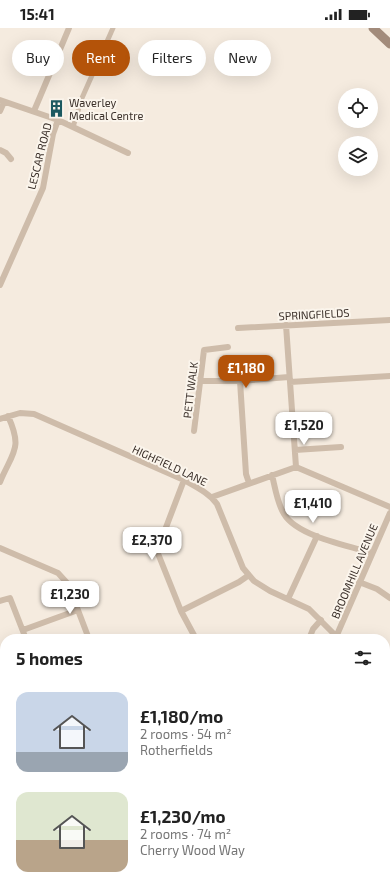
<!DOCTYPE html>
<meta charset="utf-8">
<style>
:root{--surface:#fff;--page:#f6f6f6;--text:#222;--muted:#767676;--accent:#b45309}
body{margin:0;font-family:"Exo 2",sans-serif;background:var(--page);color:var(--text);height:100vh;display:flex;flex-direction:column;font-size:15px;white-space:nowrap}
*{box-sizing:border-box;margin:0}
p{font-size:13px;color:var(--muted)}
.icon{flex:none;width:22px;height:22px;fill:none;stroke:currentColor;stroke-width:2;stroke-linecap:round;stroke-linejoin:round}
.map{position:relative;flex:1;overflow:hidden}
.drawer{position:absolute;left:0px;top:606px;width:390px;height:256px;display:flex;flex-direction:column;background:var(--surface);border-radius:16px 16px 0 0;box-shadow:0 4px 16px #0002}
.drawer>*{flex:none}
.guide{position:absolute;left:12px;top:12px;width:366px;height:36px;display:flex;gap:8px}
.controls{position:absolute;left:338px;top:60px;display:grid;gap:8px}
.controls a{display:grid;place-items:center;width:40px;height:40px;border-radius:50%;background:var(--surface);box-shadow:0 4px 16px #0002;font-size:20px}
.price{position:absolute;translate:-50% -34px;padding:0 9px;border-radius:8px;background:#fff;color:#222;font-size:13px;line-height:26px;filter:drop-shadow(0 1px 2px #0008)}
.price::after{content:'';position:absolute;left:50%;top:24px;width:12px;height:9px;margin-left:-6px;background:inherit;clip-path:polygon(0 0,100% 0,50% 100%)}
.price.on{background:var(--accent);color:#fff}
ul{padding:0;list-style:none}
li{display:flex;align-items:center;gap:12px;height:100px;padding:0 16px}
li span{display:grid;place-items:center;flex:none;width:112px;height:80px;border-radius:12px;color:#555}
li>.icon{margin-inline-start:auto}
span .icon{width:48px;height:48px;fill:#fffc;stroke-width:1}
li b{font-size:17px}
h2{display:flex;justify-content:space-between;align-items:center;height:48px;padding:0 16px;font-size:17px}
.chip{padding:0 14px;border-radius:18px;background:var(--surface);box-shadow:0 4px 16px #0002;font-size:14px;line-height:36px}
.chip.on{background:var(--accent);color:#fff}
.status{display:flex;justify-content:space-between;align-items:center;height:28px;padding:0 20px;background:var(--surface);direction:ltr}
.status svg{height:11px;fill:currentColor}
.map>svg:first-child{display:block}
</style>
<div class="status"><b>15:41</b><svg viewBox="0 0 49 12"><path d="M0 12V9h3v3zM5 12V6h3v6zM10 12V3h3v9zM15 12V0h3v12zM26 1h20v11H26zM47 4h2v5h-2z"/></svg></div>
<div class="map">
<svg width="390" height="862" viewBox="0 0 390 862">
<rect width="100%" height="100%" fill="#f5ebdf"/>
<path fill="#b6c59e" d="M269,857h41l-11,5h-45z"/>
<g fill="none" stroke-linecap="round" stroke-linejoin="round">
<path stroke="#7cafb4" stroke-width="2" d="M0,800l5,-3"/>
<path stroke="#7cafb4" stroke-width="12" d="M385,790l5,-4
M314,862l11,-5"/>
<path stroke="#cebcaa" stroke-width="5" d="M73,99l9,-29 31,-70"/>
<path stroke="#cebcaa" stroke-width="6" d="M0,72l58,20 70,33
M0,83l4,-9
M34,83l35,-83
M0,122l6,3 5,6
M0,257l43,-97 10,-54 5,-14
M238,300l152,-8
M201,353h39l49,-4
M240,353l6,93 3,9
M290,354l100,-6
M0,391l20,-6 14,1 150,66c12,7 25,13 33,24l26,64 11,13 16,10 39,18 30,30
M194,403l10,-81 24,-3
M295,422l46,-3
M296,439l94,40
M272,447c3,12 5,28 12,39 13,22 64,32 88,39
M184,452l-27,71 24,60 15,28
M0,454c13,-31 23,-33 8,-66
M212,469l84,-30 -10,-142
M0,520l58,25 10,11 21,55
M359,554l18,7 13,9
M288,571l29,-63
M0,573l10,-3 16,41
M181,583l58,-29 10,-7
M23,602l55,-20
M336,609l54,-124
M309,611l4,-10 8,-9
M385,633l5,2
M0,711l3,9
M106,857l3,5
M57,862l11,-5
M222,862l10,-5"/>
<path stroke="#a28b7b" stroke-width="9" d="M373,0l17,16"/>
</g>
<defs>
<symbol id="building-bare" viewBox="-9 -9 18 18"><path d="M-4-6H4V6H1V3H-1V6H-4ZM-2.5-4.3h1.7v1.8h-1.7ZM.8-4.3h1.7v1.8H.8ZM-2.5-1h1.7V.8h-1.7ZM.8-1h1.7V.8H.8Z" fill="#1c5960" stroke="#fbf5ec" stroke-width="2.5" paint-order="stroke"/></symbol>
</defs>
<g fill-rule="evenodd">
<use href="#building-bare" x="44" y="68" width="25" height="25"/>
</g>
<g text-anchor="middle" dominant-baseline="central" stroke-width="4" stroke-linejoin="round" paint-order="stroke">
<g font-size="11" fill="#3b302a" stroke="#fbf5ec" text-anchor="start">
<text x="69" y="74">Waverley<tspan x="69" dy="13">Medical Centre</tspan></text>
</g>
<g font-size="11" fill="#3b302a" stroke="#fbf5ec">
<text transform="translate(39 128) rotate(-76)">LESCAR ROAD</text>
<text transform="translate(314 286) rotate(-3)">SPRINGFIELDS</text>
<text transform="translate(190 362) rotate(-83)">PETT WALK</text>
<text transform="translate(170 437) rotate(25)">HIGHFIELD LANE</text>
<text transform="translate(354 543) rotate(-67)">BROOMHILL AVENUE</text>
</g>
</g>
</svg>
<div class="controls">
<a><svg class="icon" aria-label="locate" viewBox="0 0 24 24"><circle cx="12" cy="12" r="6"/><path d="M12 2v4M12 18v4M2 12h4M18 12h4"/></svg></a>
<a><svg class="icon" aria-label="layers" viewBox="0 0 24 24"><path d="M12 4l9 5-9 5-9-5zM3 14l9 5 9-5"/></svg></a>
</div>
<b class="price on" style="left:246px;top:361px">£1,180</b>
<b class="price" style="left:304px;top:418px">£1,520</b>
<b class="price" style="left:313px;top:496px">£1,410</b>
<b class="price" style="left:152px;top:533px">£2,370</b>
<b class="price" style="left:70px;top:587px">£1,230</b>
<div class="guide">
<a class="chip">Buy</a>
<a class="chip on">Rent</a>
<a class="chip">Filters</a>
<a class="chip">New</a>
</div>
<section class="drawer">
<h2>5 homes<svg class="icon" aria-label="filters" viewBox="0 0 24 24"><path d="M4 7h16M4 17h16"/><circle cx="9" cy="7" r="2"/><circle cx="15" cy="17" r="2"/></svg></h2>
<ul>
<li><span style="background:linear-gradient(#c9d6e8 75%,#9aa5b1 0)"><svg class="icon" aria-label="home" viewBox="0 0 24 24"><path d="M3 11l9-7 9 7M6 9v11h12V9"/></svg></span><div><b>£1,180/mo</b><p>2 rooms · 54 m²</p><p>Rotherfields</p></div></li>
<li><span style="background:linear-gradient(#dfe7d0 60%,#b9a48a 0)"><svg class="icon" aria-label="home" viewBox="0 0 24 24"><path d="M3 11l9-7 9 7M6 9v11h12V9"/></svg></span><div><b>£1,230/mo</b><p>2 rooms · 74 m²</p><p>Cherry Wood Way</p></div></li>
</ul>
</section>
</div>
